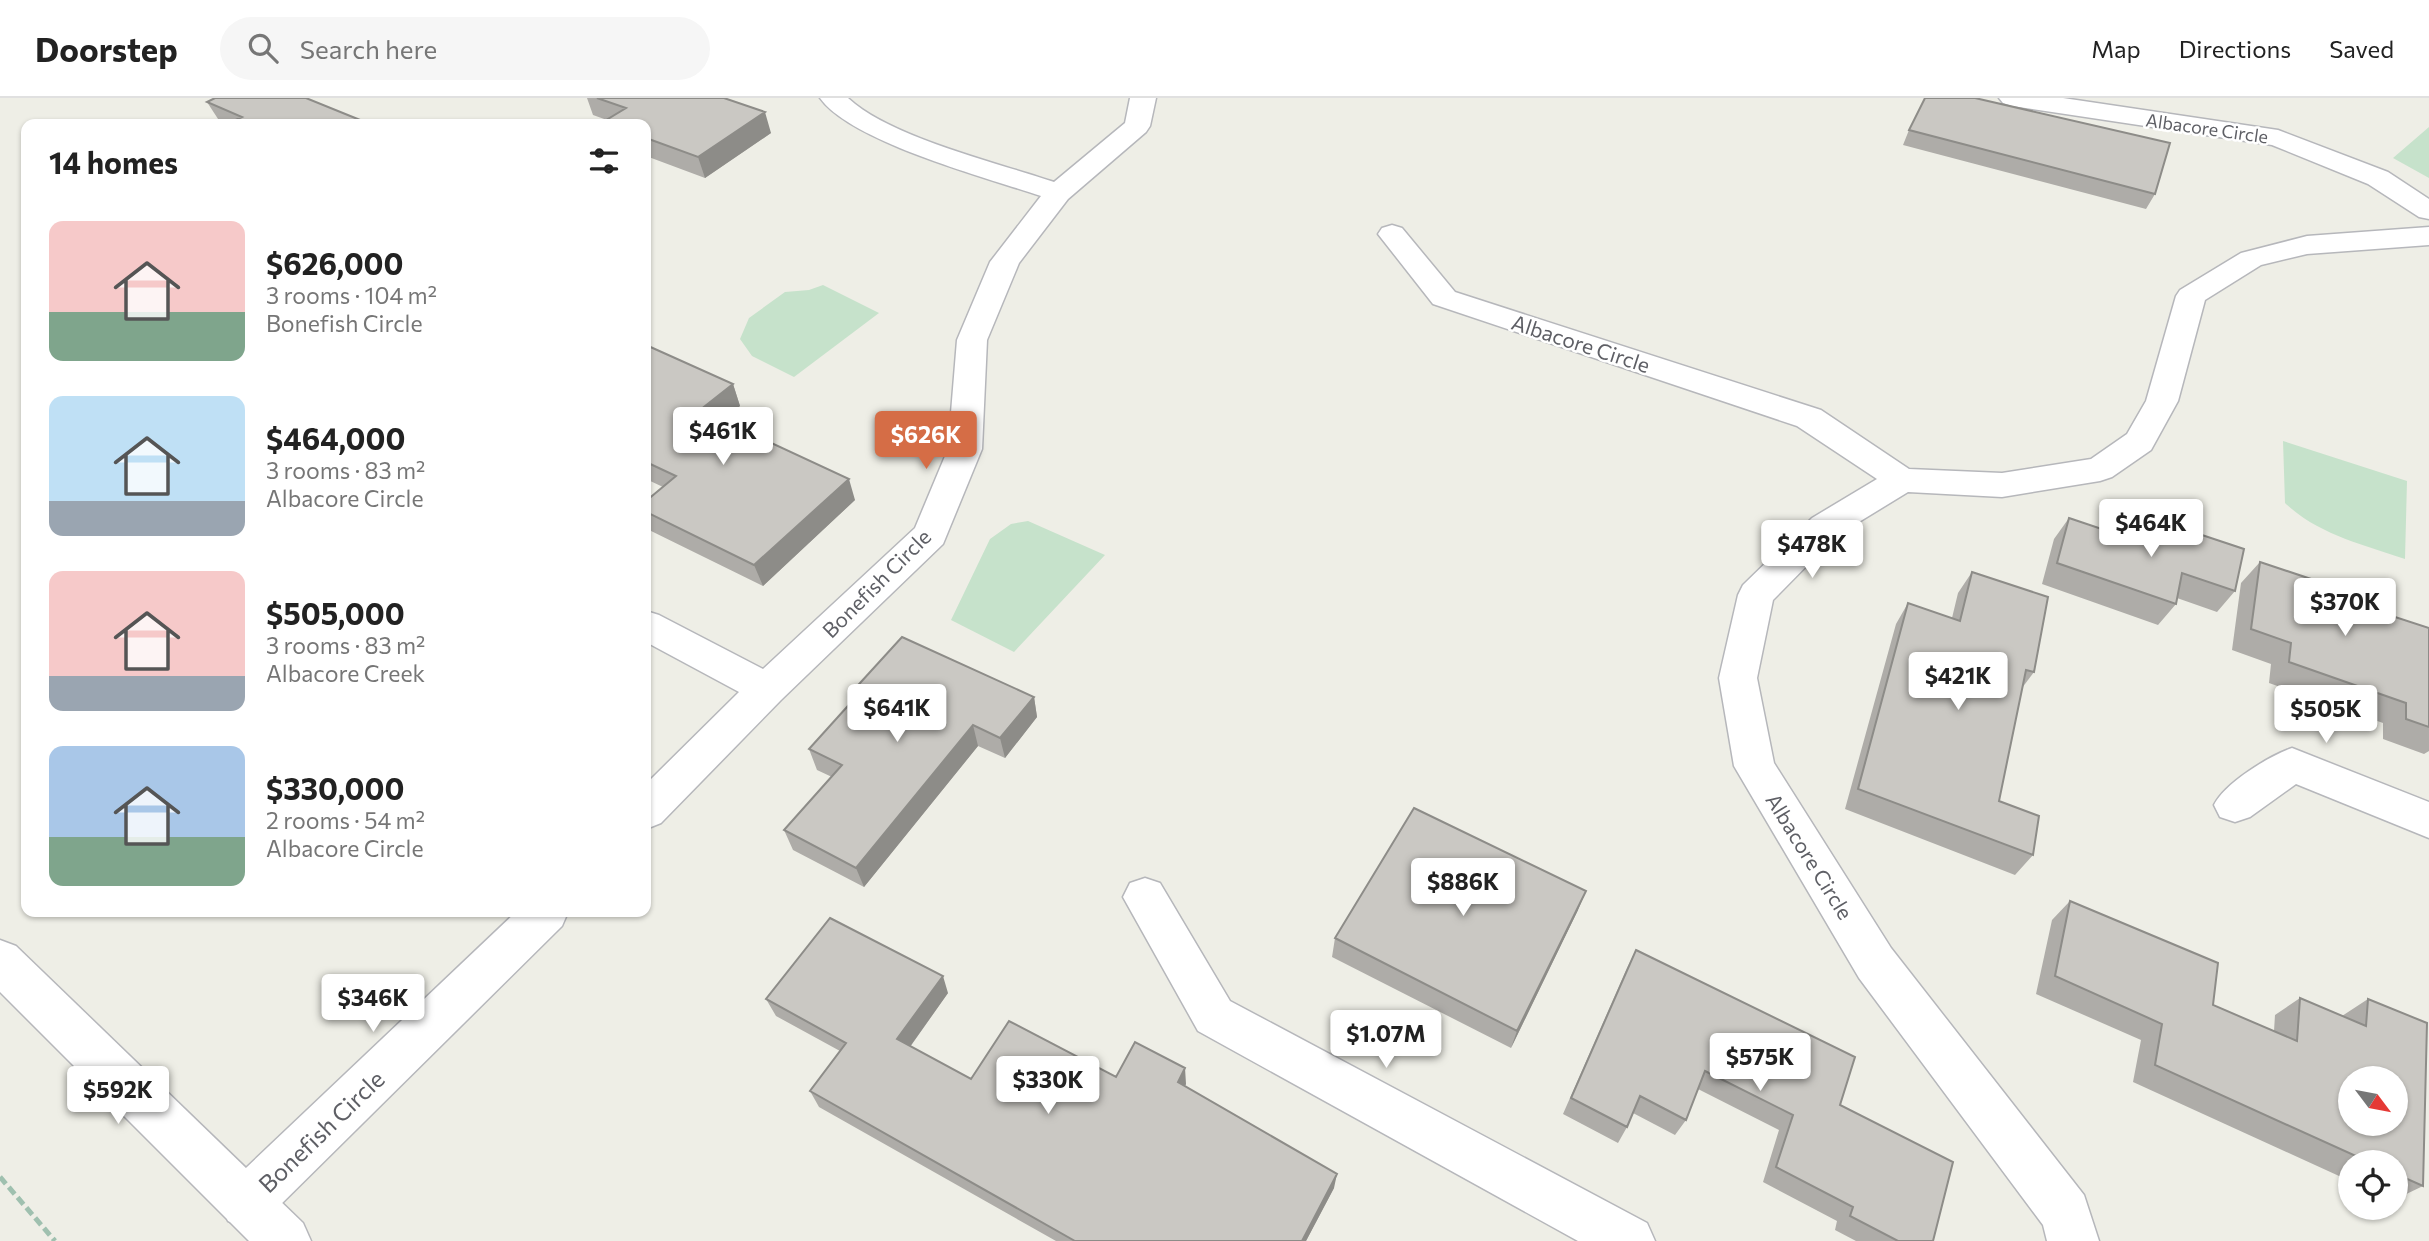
<!DOCTYPE html>
<meta charset="utf-8">
<style>
:root{--surface:#fff;--page:#f6f6f6;--text:#222;--muted:#767676;--line:#e0e0e0;--accent:#d56d46}
body{margin:0;font-family:Commissioner,sans-serif;background:var(--page);color:var(--text);height:100vh;display:flex;flex-direction:column;font-size:26px;white-space:nowrap}
*{box-sizing:border-box;margin:0}
p{font-size:23px;color:var(--muted)}
.icon{flex:none;width:38px;height:38px;fill:none;stroke:currentColor;stroke-width:2;stroke-linecap:round;stroke-linejoin:round}
.map{position:relative;flex:1;overflow:hidden}
.drawer{position:absolute;left:21px;top:21px;width:630px;height:798px;display:flex;flex-direction:column;background:var(--surface);border-radius:14px;box-shadow:0 2px 5px #0004}
.drawer>*{flex:none}
.needle{width:46px;rotate:122deg}
.tools{position:absolute;left:2338px;top:968px;display:grid;gap:14px}
.tools a{display:grid;place-items:center;width:70px;height:70px;border-radius:50%;background:var(--surface);box-shadow:0 2px 5px #0004;font-size:35px}
.price{position:absolute;translate:-50% -60px;padding:0 16px;border-radius:7px;background:#fff;color:#222;font-size:23px;line-height:46px;filter:drop-shadow(0 2px 4px #0008)}
.price::after{content:'';position:absolute;left:50%;top:42px;width:21px;height:16px;margin-left:-10px;background:inherit;clip-path:polygon(0 0,100% 0,50% 100%)}
.price.on{background:var(--accent);color:#fff}
ul{padding:0;list-style:none}
li{display:flex;align-items:center;gap:21px;height:175px;padding:0 28px}
li span{display:grid;place-items:center;flex:none;width:196px;height:140px;border-radius:14px;color:#555}
li>.icon{margin-inline-start:auto}
span .icon{width:84px;height:84px;fill:#fffc;stroke-width:1}
li b{font-size:30px}
h2{display:flex;justify-content:space-between;align-items:center;height:84px;padding:0 28px;font-size:30px}
header{display:flex;align-items:center;gap:42px;box-sizing:border-box;height:98px;padding:0 35px;background:var(--surface);border-bottom:2px solid var(--line)}
header strong{font-size:33px}
nav{display:flex;gap:38px;margin-inline-start:auto;font-size:24px}
.search{width:490px;height:63px;background:var(--page);display:flex;align-items:center;gap:18px;box-sizing:border-box;padding:0 24px;border-radius:38px;color:var(--muted);font-size:26px}
.map>svg:first-child{display:block}
</style>
<header>
<strong>Doorstep</strong>
<div class="search"><svg class="icon" aria-label="search" viewBox="0 0 24 24"><circle cx="10" cy="10" r="6"/><path d="M15 15l6 6"/></svg>Search here</div>
<nav><a>Map</a><a>Directions</a><a>Saved</a></nav>
</header>
<div class="map">
<svg width="2429" height="1143" viewBox="0 0 2429 1143">
<rect width="100%" height="100%" fill="#eeeee6"/>
<path fill="#c6e2cb" d="M2429,29v51l-36,-20z
M823,187l56,28 -85,64 -42,-21 -12,-17 9,-21 36,-26 24,-2z
M2283,343l124,40 -2,78c-43,-15 -86,-24 -120,-56z
M1028,423l77,34 -91,97 -63,-32 39,-81 21,-15z"/>
<g fill="none" stroke-linecap="round" stroke-linejoin="round">
<defs>
<path id="minor" d="M820,0h28c41,39 150,65 206,84l71,-59 5,-25h26l-6,28 -4,6 -78,67 -49,64 -32,77 -5,109 -39,95 -162,156 -120,123 -15,6v-45l93,-92 -93,-50v-31l13,4 104,54 152,-141 33,-79 9,-109 33,-78 51,-66c-53,-18 -190,-54 -221,-98z
M1999,0h64l215,32 110,42 41,27v20l-10,-2 -51,-33 -96,-39 -260,-39 -9,-3z
M1392,127l10,3 53,64 366,118 88,59 93,4 89,-14 36,-25 19,-33 30,-105 4,-6 61,-37 66,-17 122,-9v18l-122,9 -46,11 -56,35 -27,101 -27,49 -39,27 -12,4 -98,16 -94,-5 -72,44 -63,64 -16,78 17,85 117,185 193,247 15,46h-52l-4,-16 -184,-247 -125,-212 -15,-88 19,-83 5,-10 69,-67 65,-39 -80,-53 -364,-122 -55,-70 4,-6z
M2292,650l137,54v36l-133,-54 -46,33 -15,5 -15,-5 -6,-12c11,-22 55,-49 78,-57z
M1145,780l15,5 70,118 417,222 8,18h-77l-380,-210 -75,-134 7,-14z
M516,814h52l-6,14 -298,295 -18,7 -18,-7 -7,-18 7,-18z"/>
<path id="tertiary" d="M0,842l16,6 287,277 8,18h-62l-249,-249z"/>
</defs>
<use href="#minor" stroke="#b6b7bb" stroke-width="3"/>
<use href="#tertiary" stroke="#b6b7bb" stroke-width="3"/>
<path stroke="#9fc0af" stroke-width="5" stroke-dasharray="9 4.5" stroke-linecap="butt" d="M0,1079l55,64"/>
<use href="#minor" fill="#fff" fill-rule="evenodd"/>
<use href="#tertiary" fill="#fff" fill-rule="evenodd"/>
</g>
<path fill="#aeaca8" d="M587,0h137l47,35 -66,45 -59,-22v-32h-42l-1,-2 4,-2 -14,-5z
M207,4l163,22h-146l-4,-2z
M1909,32l246,64 -9,15 -243,-64z
M646,247l87,39 7,22 -18,14 133,80 -92,86 -116,-57 -1,-3v-25l17,-14 -17,-8z
M2069,420l72,24 16,-22 78,71 -18,21 -40,-14 -1,6 -18,21 -116,-41 12,-45z
M2260,464l89,40 80,26v123l-5,3 -41,-15v-16l-114,-40 2,-19 -39,-14 9,-67z
M1972,474l62,100 -12,16 -23,113 34,54 -18,20 -170,-66 51,-185 12,-21 44,15 6,-25z
M850,596l184,3 3,20 -32,41 -27,-12 -114,141 -71,-37 -9,-20 48,-53 -15,-7 -8,-21 44,-48z
M2070,803l143,104 61,26 1,-16 25,-17 42,18 26,-17 55,187 -27,13v-37h-46v19l-217,-99 8,-42 -105,-46 16,-74z
M1578,812l-67,138 -179,-91 3,-19z
M1636,852l204,155 93,136h-77l-21,-11 2,-9 -74,-39 16,-52 -81,-41 -12,31 -11,15 -42,-22 -6,14 -9,16 -55,-29 64,-146z
M948,895l-38,54 61,32 145,-2 70,7 -1,2 149,102 -28,53h-250l-237,-134 -9,-16 30,-40 -64,-35 -10,-17z"/>
<path fill="#8d8c88" d="M765,14l6,21 -66,45 -7,-21z
M733,286l7,22 -32,25 -8,-21z
M849,381l6,21 -92,86 -9,-21z
M1034,599l3,20 -32,41 -5,-20z
M973,627l5,21 -114,141 -8,-19z
M1586,793l-8,19 -67,138 6,-17z
M943,878l5,17 -44,62 -7,-16z
M1185,970l1,16 -8,14v-16z
M1337,1076l-3,14 -28,53h-4z"/>
<path fill="#cac8c3" stroke="#8d8c88" stroke-width="2" fill-rule="evenodd" d="M215,0h91l64,26h-143l15,-7 -35,-15z
M597,0h127l41,14 -67,45 -52,-19v-14h-37l-6,-2 23,-14z
M1925,0h50l195,45 -15,51 -246,-64z
M646,247l87,39 -33,26 149,69 -95,86 -108,-53v-11l30,-25 -30,-14z
M2069,420l83,28 5,-26 87,29 -9,42 -53,-18 -6,31 -119,-41z
M2260,464l90,30 -1,10 80,26v99l-23,-8v-16l-117,-41 2,-19 -40,-14z
M1972,474l76,25 -14,75 -8,-2 -27,131 40,15 -6,39 -175,-66 50,-186 52,18z
M902,539l132,60 -34,41 -27,-13 -117,143 -72,-38 58,-65 -33,-16 47,-52 -6,-3z
M1414,710l172,83 -69,140 -182,-93z
M2070,803l148,62 -5,42 84,36 3,-43 66,28 2,-27 59,24 -4,163 -27,-12v-12h-27l-214,-97 7,-41 -107,-48zM2350,980h46v46h-46z
M830,820l113,58 -46,63 74,40 38,-58 107,56 19,-35 50,26 -7,14 159,92 -35,67h-227l-265,-150 36,-48 -80,-44z
M1636,852l219,107 -15,48 113,57 -20,79h-35l-48,-25 3,-9 -77,-40 17,-52 -88,-44 -19,49 -46,-24 -13,31 -56,-29z"/>
<g text-anchor="middle" dominant-baseline="central" stroke-width="5" stroke-linejoin="round" paint-order="stroke">
<g font-size="18" fill="#5e5f65" stroke="#fff">
<text transform="translate(2207 30) rotate(8)">Albacore Circle</text>
</g>
<g font-size="21" fill="#5e5f65" stroke="#fff">
<text transform="translate(1581 245) rotate(18)">Albacore Circle</text>
<text transform="translate(876 485) rotate(-45)">Bonefish Circle</text>
<text transform="translate(1810 758) rotate(58)">Albacore Circle</text>
</g>
<g font-size="24" fill="#5e5f65" stroke="#fff">
<text transform="translate(321 1033) rotate(-44)">Bonefish Circle</text>
</g>
</g>
</svg>
<div class="tools">
<a><svg class="needle" viewBox="-14 -14 28 28"><path d="M0-13l5 13h-10z" fill="#e53935"/><path d="M0 13l5-13h-10z" fill="#767676"/></svg></a>
<a><svg class="icon" aria-label="locate" viewBox="0 0 24 24"><circle cx="12" cy="12" r="6"/><path d="M12 2v4M12 18v4M2 12h4M18 12h4"/></svg></a>
</div>
<b class="price" style="left:723px;top:369px">$461K</b>
<b class="price on" style="left:926px;top:373px">$626K</b>
<b class="price" style="left:2151px;top:461px">$464K</b>
<b class="price" style="left:1812px;top:482px">$478K</b>
<b class="price" style="left:2345px;top:540px">$370K</b>
<b class="price" style="left:1958px;top:614px">$421K</b>
<b class="price" style="left:897px;top:646px">$641K</b>
<b class="price" style="left:2326px;top:647px">$505K</b>
<b class="price" style="left:1463px;top:820px">$886K</b>
<b class="price" style="left:373px;top:936px">$346K</b>
<b class="price" style="left:1386px;top:972px">$1.07M</b>
<b class="price" style="left:1760px;top:995px">$575K</b>
<b class="price" style="left:1048px;top:1018px">$330K</b>
<b class="price" style="left:118px;top:1028px">$592K</b>
<section class="drawer">
<h2>14 homes<svg class="icon" aria-label="filters" viewBox="0 0 24 24"><path d="M4 7h16M4 17h16"/><circle cx="9" cy="7" r="2"/><circle cx="15" cy="17" r="2"/></svg></h2>
<ul>
<li><span style="background:linear-gradient(#f6c9c9 65%,#7fa58c 0)"><svg class="icon" aria-label="home" viewBox="0 0 24 24"><path d="M3 11l9-7 9 7M6 9v11h12V9"/></svg></span><div><b>$626,000</b><p>3 rooms · 104 m²</p><p>Bonefish Circle</p></div></li>
<li><span style="background:linear-gradient(#bfe0f5 75%,#9aa5b1 0)"><svg class="icon" aria-label="home" viewBox="0 0 24 24"><path d="M3 11l9-7 9 7M6 9v11h12V9"/></svg></span><div><b>$464,000</b><p>3 rooms · 83 m²</p><p>Albacore Circle</p></div></li>
<li><span style="background:linear-gradient(#f6c9c9 75%,#9aa5b1 0)"><svg class="icon" aria-label="home" viewBox="0 0 24 24"><path d="M3 11l9-7 9 7M6 9v11h12V9"/></svg></span><div><b>$505,000</b><p>3 rooms · 83 m²</p><p>Albacore Creek</p></div></li>
<li><span style="background:linear-gradient(#a9c7e8 65%,#7fa58c 0)"><svg class="icon" aria-label="home" viewBox="0 0 24 24"><path d="M3 11l9-7 9 7M6 9v11h12V9"/></svg></span><div><b>$330,000</b><p>2 rooms · 54 m²</p><p>Albacore Circle</p></div></li>
</ul>
</section>
</div>
